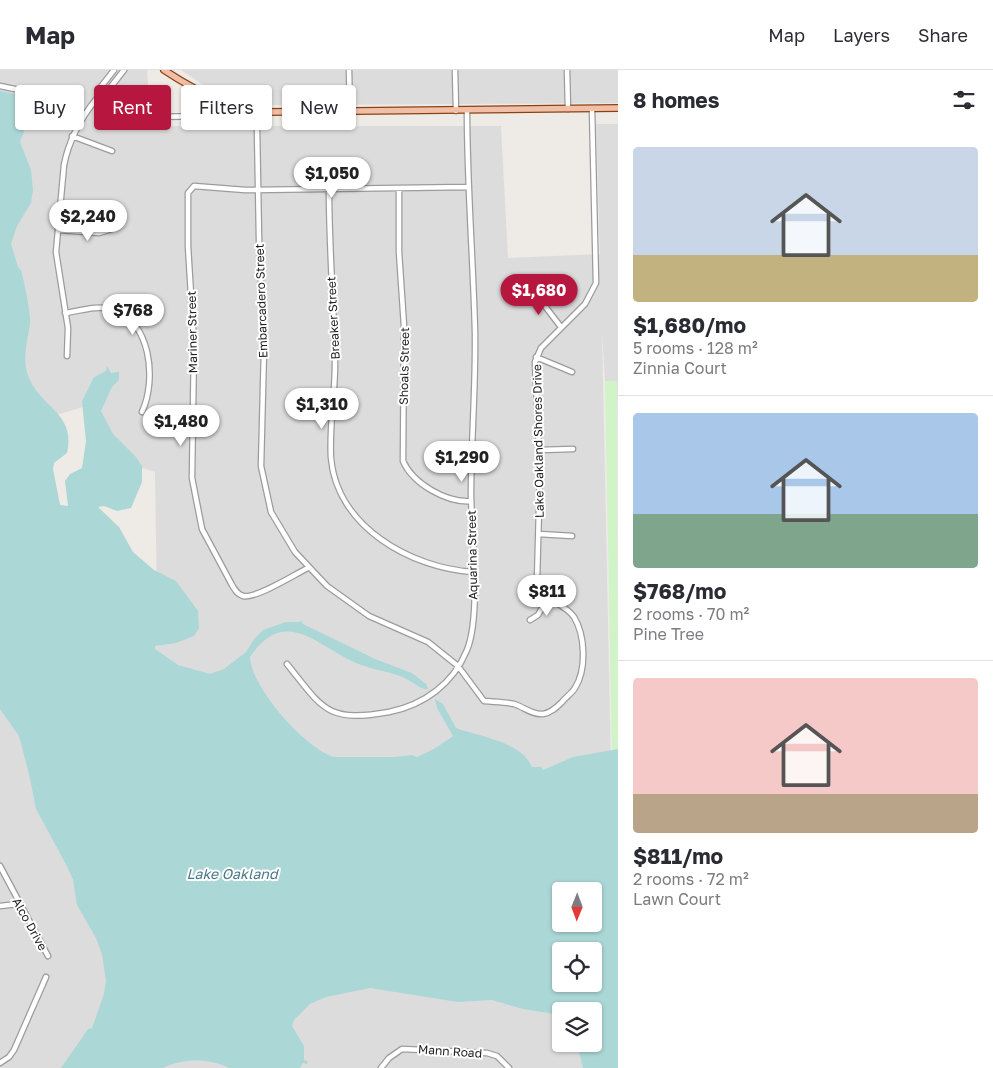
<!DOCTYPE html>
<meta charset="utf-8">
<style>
:root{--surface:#fff;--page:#f7f7f7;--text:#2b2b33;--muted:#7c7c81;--line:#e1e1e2;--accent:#b7173f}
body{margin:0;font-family:"Golos Text",sans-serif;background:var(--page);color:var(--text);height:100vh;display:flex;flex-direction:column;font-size:19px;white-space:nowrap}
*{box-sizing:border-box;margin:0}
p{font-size:16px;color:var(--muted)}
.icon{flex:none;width:28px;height:28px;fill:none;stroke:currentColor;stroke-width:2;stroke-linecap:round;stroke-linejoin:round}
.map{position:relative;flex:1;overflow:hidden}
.drawer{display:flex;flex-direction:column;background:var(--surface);width:375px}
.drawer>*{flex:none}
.top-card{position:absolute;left:15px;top:15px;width:475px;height:45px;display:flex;gap:10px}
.needle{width:32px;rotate:181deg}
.fabs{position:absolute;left:552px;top:812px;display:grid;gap:10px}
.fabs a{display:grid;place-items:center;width:50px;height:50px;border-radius:5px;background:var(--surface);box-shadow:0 1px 4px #0004;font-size:25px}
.price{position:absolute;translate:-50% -42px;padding:0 11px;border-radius:18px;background:#fff;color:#222;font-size:16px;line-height:32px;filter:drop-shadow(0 1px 2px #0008)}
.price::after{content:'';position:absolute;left:50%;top:30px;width:15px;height:11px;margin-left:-8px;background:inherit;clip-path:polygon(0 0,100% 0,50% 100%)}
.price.on{background:var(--accent);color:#fff}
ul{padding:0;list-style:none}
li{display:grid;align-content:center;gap:10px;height:265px;padding:0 15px}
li+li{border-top:1px solid var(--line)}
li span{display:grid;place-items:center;height:155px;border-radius:5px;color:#555}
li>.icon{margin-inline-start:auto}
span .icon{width:90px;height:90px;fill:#fffc;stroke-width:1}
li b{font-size:21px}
h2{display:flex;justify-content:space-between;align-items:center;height:60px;padding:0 15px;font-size:21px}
.chip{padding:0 18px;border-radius:5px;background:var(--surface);box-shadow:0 1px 4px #0004;font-size:18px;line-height:45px}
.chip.on{background:var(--accent);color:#fff}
header{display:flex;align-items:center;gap:30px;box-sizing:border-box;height:70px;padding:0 25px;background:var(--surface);border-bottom:1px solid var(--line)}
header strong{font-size:24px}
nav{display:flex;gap:28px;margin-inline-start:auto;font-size:18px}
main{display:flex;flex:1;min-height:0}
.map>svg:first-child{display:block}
</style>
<header>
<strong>Map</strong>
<nav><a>Map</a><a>Layers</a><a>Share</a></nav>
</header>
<main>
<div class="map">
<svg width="618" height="998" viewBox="0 0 618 998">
<rect width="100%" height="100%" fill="#eeeae6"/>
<path fill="#dddcdc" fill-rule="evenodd" d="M0,0h147l4,56h350l7,132 92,-4 -4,-130h22v296l-1,-39h-12l-3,-50 9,438 -189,32 -296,-125 31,-70 -2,-134 -41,-13 -24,-54 -44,13 -46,63z
M181,0h437v33l-345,2 -64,-16z
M0,604l561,310h33l24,76v8h-618zM561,941h33v33h-33z"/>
<path fill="#d0f3c8" d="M605,311h12l1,368 -6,1z"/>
<path fill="#abd7d6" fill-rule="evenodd" d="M0,21c8,2 41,7 45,9l-3,6 -12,10 -10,26 11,28 2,20 -2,13 -14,23 -6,18 7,23 3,3c3,10 10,44 9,53 -2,17 -9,37 -1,55 13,31 47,35 38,75l-13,10 -1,6 7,36 8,1 -3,-25 5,-7 12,-6 4,-27 -4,-40 12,-24 12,-6 1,-5 4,7 8,-1v8l-7,7 -11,24 12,23 23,23 6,9v16l-11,26 -14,3 -13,-5 -6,1 21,20 14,25 21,18 22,11 22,30 1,17 -5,8 -18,7 -21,3v3l23,16 32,9 14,-5 22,-17 8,-13 9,-9 23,-8h14l1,-2 2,4 72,35 37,14 14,11 2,5h-4c-8,-3 -15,-10 -24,-13 -14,-5 -30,-7 -44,-13 -39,-17 -71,-58 -106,-6 0,29 57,94 85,100h60l17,-2 5,2 17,-8 19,-13 -16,-28 -2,-9 8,5 13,24c21,8 65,13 76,39h9l2,3 30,-13 45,-8v319h-35l-6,-24h17v-33h-33v4l-38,-6 -31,-9 -34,2 -88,-14 -44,9 -16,7 -16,16 -2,6 12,20v14l4,1 -1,3 -4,-1 -3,5h-71c-19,-10 -47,-10 -66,0h-102l27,-39 4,-1 12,-34 2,-13 -4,-27 -6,-16 -19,-33 -4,-25 -5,-12 -32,-59 -7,-35 -10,-38 -19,-27zM561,821h33v33h-33zM561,881h33v33h-33z"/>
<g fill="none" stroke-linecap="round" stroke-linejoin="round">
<defs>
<path id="minor" d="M114,0l-14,18 -3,10 9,-5 18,-23
M349,0l1,43
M455,0l1,41
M567,0l1,39
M0,16l34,7
M259,40l-2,18 2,111 5,110 -3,117 10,46 24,40 32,34 42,30 59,26 30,24 26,35c10,1 21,1 30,3 10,3 18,11 29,10 8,-1 14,-7 19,-12 4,-5 10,-9 13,-14 12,-19 10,-53 -1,-71 -12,-17 -31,-13 -37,-36l3,-110 -5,-109 6,-14 44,-44 11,-21 -4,-174
M153,47l52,-1 5,-7 2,-10
M72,66l40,15
M399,118v64l5,74 -1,135c10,23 44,42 68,40
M329,120c0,58 5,116 6,174 0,31 -6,63 -4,94 6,69 80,110 142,114
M59,160l40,3 16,-5
M534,222l27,35
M65,243c15,-2 31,-8 46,-4 40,10 46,71 31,103
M67,286l1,-28 -12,-76 8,-87c5,-26 16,-46 33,-67
M536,287l36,15
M540,380l33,-1
M539,464l33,2
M308,498c-13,6 -52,31 -65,28 -6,-2 -8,-6 -11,-11l-30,-56 -10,-51 2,-134 -6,-98v-53l6,-7 51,4 224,-3
M530,550l8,-5 9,-16
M287,594c36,45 40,59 102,48 35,-7 64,-28 78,-62 14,-34 5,-114 4,-154 0,-55 5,-110 4,-165 -2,-74 -8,-147 -8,-220
M0,796l48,90
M0,836l18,-2
M0,993l9,-6 5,-7 32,-73
M381,998l8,-10 13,-9 85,4 10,3 12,12"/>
<path id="major" d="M164,0c36,24 62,35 104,42l350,-4"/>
</defs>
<use href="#minor" stroke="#9c9c9c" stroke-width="7"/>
<use href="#major" stroke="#894311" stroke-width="8"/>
<use href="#minor" stroke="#fff" stroke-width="4.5"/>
<use href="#major" stroke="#f1bfa8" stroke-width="5.5"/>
</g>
<g text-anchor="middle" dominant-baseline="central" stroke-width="4" stroke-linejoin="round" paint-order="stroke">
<g font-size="12" fill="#1f1f1f" stroke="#fff">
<text transform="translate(261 231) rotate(-92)">Embarcadero Street</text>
<text transform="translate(333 248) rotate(-93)">Breaker Street</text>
<text transform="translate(192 262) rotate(-91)">Mariner Street</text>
<text transform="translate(404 296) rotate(-89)">Shoals Street</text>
<text transform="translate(538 371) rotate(-91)">Lake Oakland Shores Drive</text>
<text transform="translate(472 485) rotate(-91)">Aquarina Street</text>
<text transform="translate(30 854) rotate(61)">Alco Drive</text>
<text transform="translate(450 981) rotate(4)">Mann Road</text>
</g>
<g font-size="14" font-style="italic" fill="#487787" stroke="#fff">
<text x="232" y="803">Lake Oakland</text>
</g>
</g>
</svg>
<div class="fabs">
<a><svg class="needle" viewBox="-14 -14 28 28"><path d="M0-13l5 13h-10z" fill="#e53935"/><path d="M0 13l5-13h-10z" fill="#7c7c81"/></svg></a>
<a><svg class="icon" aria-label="locate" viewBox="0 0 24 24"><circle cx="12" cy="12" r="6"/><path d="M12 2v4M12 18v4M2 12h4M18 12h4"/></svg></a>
<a><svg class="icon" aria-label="layers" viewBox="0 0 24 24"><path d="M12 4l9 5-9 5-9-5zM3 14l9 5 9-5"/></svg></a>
</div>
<b class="price" style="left:332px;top:129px">$1,050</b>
<b class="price" style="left:88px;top:172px">$2,240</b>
<b class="price on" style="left:539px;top:246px">$1,680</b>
<b class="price" style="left:133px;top:266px">$768</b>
<b class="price" style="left:322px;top:360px">$1,310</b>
<b class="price" style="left:181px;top:377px">$1,480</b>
<b class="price" style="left:462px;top:413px">$1,290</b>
<b class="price" style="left:547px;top:547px">$811</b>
<div class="top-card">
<a class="chip">Buy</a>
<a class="chip on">Rent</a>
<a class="chip">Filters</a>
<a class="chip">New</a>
</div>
</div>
<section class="drawer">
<h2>8 homes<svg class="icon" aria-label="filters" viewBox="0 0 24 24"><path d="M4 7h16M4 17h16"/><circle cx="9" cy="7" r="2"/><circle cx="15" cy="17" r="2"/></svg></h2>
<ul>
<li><span style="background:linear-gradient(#c9d6e8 70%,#c2b280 0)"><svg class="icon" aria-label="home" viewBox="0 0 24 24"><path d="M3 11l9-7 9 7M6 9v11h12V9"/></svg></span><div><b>$1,680/mo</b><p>5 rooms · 128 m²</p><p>Zinnia Court</p></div></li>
<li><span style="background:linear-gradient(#a9c7e8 65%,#7fa58c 0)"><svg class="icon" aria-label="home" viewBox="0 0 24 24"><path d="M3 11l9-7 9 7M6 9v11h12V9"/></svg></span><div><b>$768/mo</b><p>2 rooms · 70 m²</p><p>Pine Tree</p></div></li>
<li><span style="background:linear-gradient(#f6c9c9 75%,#b9a48a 0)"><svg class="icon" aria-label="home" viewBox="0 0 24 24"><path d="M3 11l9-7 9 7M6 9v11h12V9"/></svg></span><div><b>$811/mo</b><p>2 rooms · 72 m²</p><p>Lawn Court</p></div></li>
</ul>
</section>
</main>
